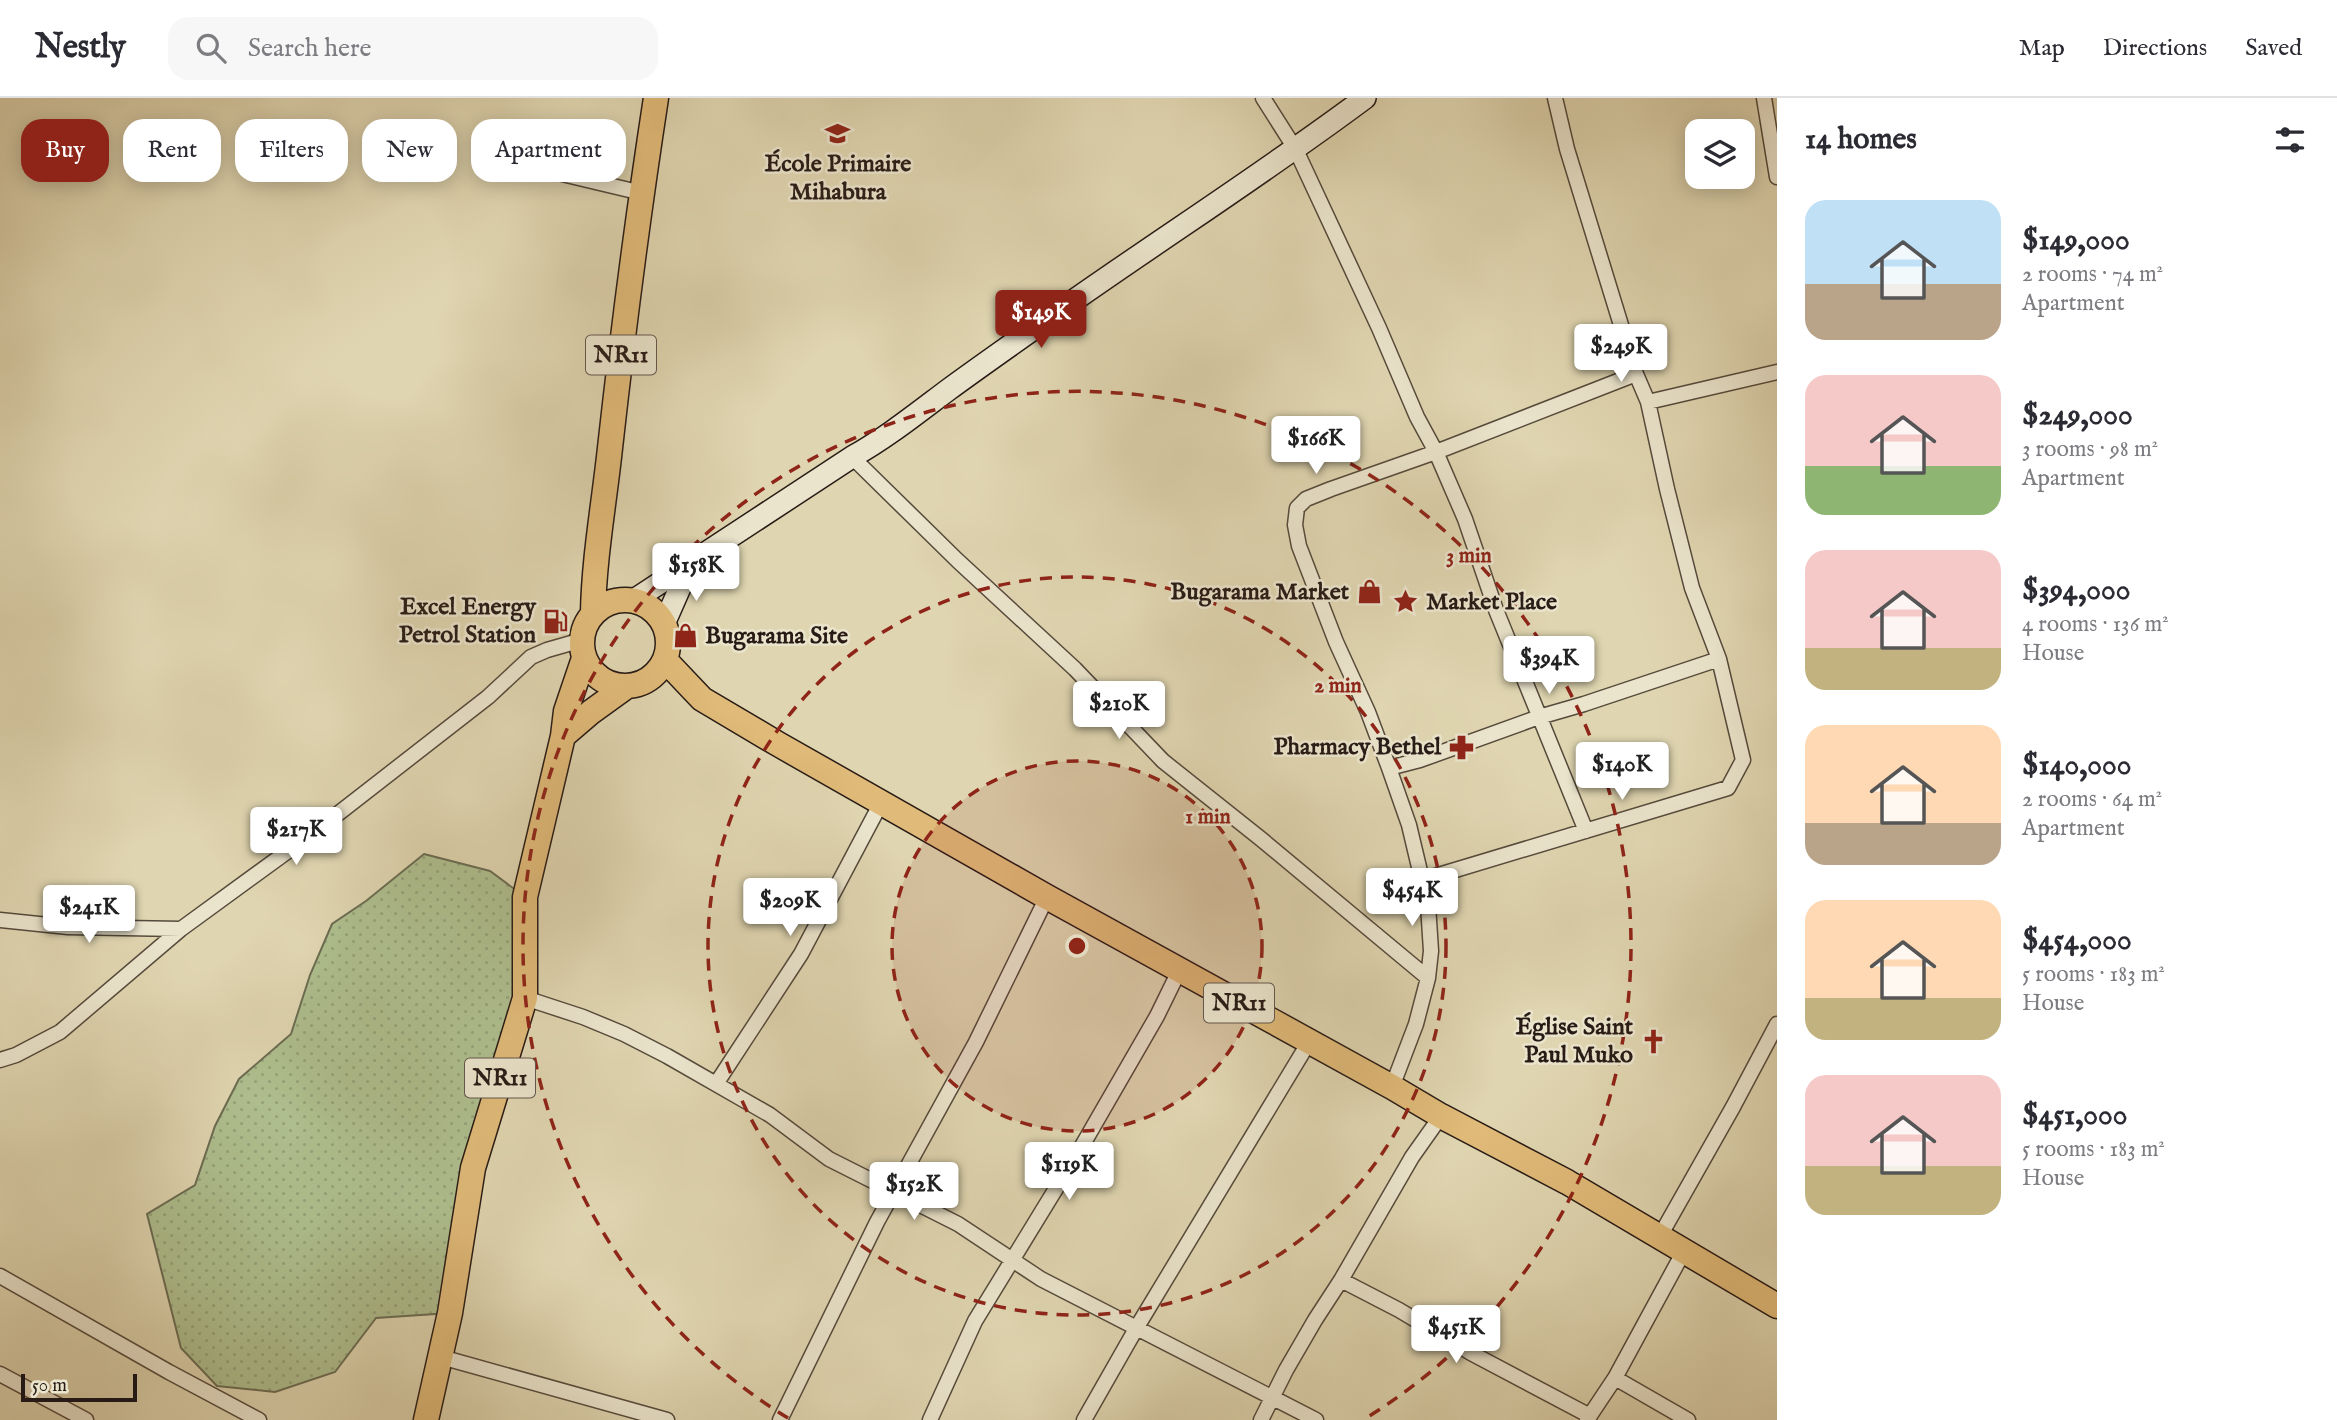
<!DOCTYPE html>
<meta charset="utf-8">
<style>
:root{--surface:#fff;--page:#f7f7f7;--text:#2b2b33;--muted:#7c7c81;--line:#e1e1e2;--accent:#8f2418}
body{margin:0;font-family:"IM FELL English",serif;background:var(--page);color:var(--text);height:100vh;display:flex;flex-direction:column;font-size:26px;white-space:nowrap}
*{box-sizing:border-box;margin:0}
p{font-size:23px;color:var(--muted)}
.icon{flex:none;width:38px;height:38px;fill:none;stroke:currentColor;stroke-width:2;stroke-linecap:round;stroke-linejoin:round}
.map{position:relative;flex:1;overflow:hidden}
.drawer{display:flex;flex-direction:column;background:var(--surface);width:560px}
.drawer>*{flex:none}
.top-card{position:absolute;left:21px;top:21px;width:665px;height:63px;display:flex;gap:14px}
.buttons{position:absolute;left:1685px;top:21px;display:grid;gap:14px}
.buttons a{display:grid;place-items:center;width:70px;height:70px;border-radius:14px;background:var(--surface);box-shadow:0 4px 18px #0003;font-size:35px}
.scale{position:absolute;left:21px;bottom:18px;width:116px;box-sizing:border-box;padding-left:7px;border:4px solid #281b16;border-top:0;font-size:19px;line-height:24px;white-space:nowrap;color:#281b16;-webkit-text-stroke:5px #eae4cc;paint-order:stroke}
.price{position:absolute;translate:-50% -60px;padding:0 16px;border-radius:7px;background:#fff;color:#222;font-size:23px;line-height:46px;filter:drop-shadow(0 2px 4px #0008)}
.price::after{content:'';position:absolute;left:50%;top:42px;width:21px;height:16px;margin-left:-10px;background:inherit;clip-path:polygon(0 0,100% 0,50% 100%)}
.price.current{background:var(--accent);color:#fff}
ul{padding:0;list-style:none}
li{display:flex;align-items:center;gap:21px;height:175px;padding:0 28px}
li span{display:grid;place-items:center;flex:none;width:196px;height:140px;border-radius:21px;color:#555}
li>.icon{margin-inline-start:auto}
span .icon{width:84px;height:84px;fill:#fffc;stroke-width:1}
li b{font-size:30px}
h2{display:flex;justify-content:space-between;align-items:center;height:84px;padding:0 28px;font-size:30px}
.pill{padding:0 24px;border-radius:21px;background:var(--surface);box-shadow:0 4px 18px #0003;font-size:24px;line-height:63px}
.pill.current{background:var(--accent);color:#fff}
header{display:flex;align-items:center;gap:42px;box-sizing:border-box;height:98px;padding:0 35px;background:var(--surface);border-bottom:2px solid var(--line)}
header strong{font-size:33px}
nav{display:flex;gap:38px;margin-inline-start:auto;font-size:24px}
.search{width:490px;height:63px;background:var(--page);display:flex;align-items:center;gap:18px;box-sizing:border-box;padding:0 24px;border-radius:21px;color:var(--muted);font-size:26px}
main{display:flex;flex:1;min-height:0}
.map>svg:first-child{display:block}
</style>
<header>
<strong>Nestly</strong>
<div class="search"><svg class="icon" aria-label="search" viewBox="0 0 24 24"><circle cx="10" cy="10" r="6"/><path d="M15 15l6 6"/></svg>Search here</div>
<nav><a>Map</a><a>Directions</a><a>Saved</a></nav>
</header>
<main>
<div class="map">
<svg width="1777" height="1322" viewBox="0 0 1777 1322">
<defs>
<pattern id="grass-dots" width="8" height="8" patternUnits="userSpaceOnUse" patternTransform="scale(1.75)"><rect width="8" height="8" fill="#aebe8e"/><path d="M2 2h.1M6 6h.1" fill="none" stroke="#96a37a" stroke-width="1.8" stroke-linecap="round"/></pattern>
</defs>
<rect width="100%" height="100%" fill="#dfd5b0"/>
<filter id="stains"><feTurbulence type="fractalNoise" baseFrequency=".00286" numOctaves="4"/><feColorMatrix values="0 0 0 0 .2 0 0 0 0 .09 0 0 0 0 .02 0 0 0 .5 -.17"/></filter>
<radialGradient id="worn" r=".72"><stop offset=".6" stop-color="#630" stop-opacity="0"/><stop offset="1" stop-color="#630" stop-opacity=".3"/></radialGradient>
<path fill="url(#grass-dots)" stroke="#6b6c52" stroke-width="2" d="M424,756l66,17 35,26v101l-75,315 -74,5 -41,54 -60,20 -58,-6 -36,-38 -34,-134 48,-29 20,-59 24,-47 52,-45 19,-59 22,-51 34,-23z"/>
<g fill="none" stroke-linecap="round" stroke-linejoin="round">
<defs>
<path id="minor" d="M1263,0l33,52 83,178 38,89 19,35 29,67 31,91 90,221
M1764,0l13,79
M558,75l84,20
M1648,304l129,-30
M852,359l106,104 117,108 88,92 98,78 167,139
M1389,670l31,-8 119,-43 45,-13 135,-45
M1422,782l306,-92 15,-28 -24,-101 -27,-71 -25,-99 -19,-87 -12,-28 -69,-225 -12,-51
M0,822l68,7 113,2
M525,900l58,19 41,17 43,22 103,59 59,44 129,65 83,55 275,141
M0,962l16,-5 44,-23 121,-103 140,-102 167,-130 43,-40 16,-7 35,-10
M716,986l85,-130 80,-151
M1392,989l24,-63 12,-46 3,-27 -3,-46 -19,-80 -20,-57 -21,-56 -32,-70 -37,-96 -4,-21 2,-17 9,-9 25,-10 105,-37 200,-78
M1660,1138l73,-129 44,-83
M0,1178l169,96 90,48
M1341,1182l58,30 72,43 119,63
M441,1259l226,63
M0,1276l86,46
M1615,1280l73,42
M780,1322l97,-198 99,-180 71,-145
M930,1322l45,-99 107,-175 75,-130 23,-47
M1084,1322l53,-93 172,-285
M1261,1322l25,-50 29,-50 26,-40 71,-123 29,-41
M1587,1322l28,-42 69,-127"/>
<path id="secondary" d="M634,502l218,-143c34,-19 64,-43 96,-67 41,-30 83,-59 125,-89 97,-68 197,-132 292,-203
M664,526l26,-59"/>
<path id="trunk" d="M582 545a43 43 0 1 1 86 0a43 43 0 1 1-86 0Z
M593,515c1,-55 11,-109 17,-165 13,-117 28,-233 46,-350
M665,562l37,39 76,45 269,153 345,190 49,29 126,66 210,124
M563,638l28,-24 36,-26
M426,1322l24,-107 23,-145 52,-170v-101l38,-161 3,-25 18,-53"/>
</defs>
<use href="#minor" stroke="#564a3c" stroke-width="17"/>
<use href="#secondary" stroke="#281b16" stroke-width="24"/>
<use href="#trunk" stroke="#281b16" stroke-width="27"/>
<use href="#minor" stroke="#eae4cc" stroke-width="14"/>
<use href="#secondary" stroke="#eae4cc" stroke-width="21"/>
<use href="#trunk" stroke="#e0ba78" stroke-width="24"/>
</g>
<circle cx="1077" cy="848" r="185" fill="#8f2418" fill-opacity=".12"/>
<g fill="none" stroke="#8f2418" stroke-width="3.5" stroke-dasharray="12 9">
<circle cx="1077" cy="848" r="185"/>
<circle cx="1077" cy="848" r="369"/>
<path d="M788 1320A554 554 0 1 1 1366 1320"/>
</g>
<defs>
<symbol id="school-bare" viewBox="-9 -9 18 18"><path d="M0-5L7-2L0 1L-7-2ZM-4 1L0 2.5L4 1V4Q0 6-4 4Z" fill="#8f2418" stroke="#eae4cc" stroke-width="2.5" paint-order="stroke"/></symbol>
<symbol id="shop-bare" viewBox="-9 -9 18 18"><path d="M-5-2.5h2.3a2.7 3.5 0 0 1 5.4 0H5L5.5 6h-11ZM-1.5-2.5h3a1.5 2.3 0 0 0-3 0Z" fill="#8f2418" stroke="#eae4cc" stroke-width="2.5" paint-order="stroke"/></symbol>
<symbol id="sight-bare" viewBox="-9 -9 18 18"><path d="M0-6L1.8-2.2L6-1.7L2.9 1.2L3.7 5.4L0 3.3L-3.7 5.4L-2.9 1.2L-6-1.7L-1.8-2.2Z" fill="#8f2418" stroke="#eae4cc" stroke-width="2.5" paint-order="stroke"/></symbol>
<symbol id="fuel-bare" viewBox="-9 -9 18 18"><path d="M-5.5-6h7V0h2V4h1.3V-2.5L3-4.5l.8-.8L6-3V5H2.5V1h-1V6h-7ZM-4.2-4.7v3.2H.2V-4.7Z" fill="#8f2418" stroke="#eae4cc" stroke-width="2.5" paint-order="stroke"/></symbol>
<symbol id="pharmacy-bare" viewBox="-9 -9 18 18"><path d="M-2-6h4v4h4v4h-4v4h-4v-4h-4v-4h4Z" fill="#8f2418" stroke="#eae4cc" stroke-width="2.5" paint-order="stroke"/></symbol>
<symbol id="church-bare" viewBox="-9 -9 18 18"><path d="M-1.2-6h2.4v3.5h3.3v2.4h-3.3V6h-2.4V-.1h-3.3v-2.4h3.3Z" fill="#8f2418" stroke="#eae4cc" stroke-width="2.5" paint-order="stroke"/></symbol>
</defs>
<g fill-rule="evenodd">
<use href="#school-bare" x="820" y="18" width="35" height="35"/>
<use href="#shop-bare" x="1352" y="476" width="35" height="35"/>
<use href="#sight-bare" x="1388" y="486" width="35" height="35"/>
<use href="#fuel-bare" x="538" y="506" width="35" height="35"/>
<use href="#shop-bare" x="668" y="520" width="35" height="35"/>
<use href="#pharmacy-bare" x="1444" y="632" width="35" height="35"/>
<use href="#church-bare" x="1636" y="926" width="35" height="35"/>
</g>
<g text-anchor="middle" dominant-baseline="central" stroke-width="5" stroke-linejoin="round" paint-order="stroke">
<g fill="#eae4cc" stroke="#62574d" stroke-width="2">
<rect x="586" y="237.5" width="70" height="39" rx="5"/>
<rect x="1204" y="885.5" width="70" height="39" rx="5"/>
<rect x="465" y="960.5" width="70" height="39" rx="5"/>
</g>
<g font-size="23" font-weight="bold" fill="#281b16">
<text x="621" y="257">NR11</text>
<text x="1239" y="905">NR11</text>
<text x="500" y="980">NR11</text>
</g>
<g font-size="24" font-weight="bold" fill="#281b16" stroke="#eae4cc" text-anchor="end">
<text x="838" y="66" text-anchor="middle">École Primaire<tspan x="838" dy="28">Mihabura</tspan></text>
<text x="1349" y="494">Bugarama Market</text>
<text x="1426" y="504" text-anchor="start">Market Place</text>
<text x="536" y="509">Excel Energy<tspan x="536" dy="28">Petrol Station</tspan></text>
<text x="705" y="538" text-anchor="start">Bugarama Site</text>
<text x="1441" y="649">Pharmacy Bethel</text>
<text x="1633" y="929">Église Saint<tspan x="1633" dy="28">Paul Muko</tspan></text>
</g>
</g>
<circle cx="1077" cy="848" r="10" fill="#8f2418" stroke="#eae4cc" stroke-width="3.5"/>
<g font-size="21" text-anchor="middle" font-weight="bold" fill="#8f2418" stroke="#eae4cc" stroke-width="5" stroke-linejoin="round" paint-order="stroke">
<text x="1469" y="464">3 min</text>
<text x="1338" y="594">2 min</text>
<text x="1208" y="725">1 min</text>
</g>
<rect width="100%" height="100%" filter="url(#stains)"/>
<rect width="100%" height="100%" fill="url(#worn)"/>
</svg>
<div class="buttons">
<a><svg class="icon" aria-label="layers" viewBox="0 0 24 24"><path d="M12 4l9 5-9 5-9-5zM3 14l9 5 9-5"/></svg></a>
</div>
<div class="scale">50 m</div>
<b class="price current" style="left:1041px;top:252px">$149K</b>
<b class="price" style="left:1621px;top:286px">$249K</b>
<b class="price" style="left:1316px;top:378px">$166K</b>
<b class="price" style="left:696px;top:505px">$158K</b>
<b class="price" style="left:1549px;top:598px">$394K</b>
<b class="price" style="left:1119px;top:643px">$210K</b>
<b class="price" style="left:1622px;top:704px">$140K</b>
<b class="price" style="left:296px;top:769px">$217K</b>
<b class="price" style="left:1412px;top:830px">$454K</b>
<b class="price" style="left:790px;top:840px">$209K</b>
<b class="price" style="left:89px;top:847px">$241K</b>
<b class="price" style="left:1069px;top:1104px">$119K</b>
<b class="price" style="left:914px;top:1124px">$152K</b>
<b class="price" style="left:1456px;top:1267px">$451K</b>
<div class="top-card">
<a class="pill current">Buy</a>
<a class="pill">Rent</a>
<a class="pill">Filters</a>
<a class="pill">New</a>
<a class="pill">Apartment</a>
</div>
</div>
<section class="drawer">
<h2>14 homes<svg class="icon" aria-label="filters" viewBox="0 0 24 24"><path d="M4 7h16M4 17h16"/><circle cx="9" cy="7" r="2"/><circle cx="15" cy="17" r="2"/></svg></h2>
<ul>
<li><span style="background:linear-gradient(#bfe0f5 60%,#b9a48a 0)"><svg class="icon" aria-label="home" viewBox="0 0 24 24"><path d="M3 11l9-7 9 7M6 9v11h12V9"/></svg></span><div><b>$149,000</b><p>2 rooms · 74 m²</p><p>Apartment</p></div></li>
<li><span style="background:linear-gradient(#f6c9c9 65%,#8fb573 0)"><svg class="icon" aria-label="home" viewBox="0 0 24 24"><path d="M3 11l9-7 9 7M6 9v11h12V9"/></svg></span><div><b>$249,000</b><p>3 rooms · 98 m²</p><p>Apartment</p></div></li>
<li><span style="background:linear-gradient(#f6c9c9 70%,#c2b280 0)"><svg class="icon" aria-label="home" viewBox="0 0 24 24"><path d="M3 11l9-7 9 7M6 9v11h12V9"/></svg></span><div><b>$394,000</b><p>4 rooms · 136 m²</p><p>House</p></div></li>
<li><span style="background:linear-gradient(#ffd9b3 70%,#b9a48a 0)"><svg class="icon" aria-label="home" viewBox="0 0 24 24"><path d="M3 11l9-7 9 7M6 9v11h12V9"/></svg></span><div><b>$140,000</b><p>2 rooms · 64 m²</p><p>Apartment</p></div></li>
<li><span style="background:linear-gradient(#ffd9b3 70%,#c2b280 0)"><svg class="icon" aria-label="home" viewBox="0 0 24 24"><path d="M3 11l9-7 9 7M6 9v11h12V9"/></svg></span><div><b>$454,000</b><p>5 rooms · 183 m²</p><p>House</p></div></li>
<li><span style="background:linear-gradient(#f6c9c9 65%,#c2b280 0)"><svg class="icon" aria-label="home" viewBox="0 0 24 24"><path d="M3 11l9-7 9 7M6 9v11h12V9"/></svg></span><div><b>$451,000</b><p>5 rooms · 183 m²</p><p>House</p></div></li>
</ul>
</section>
</main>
